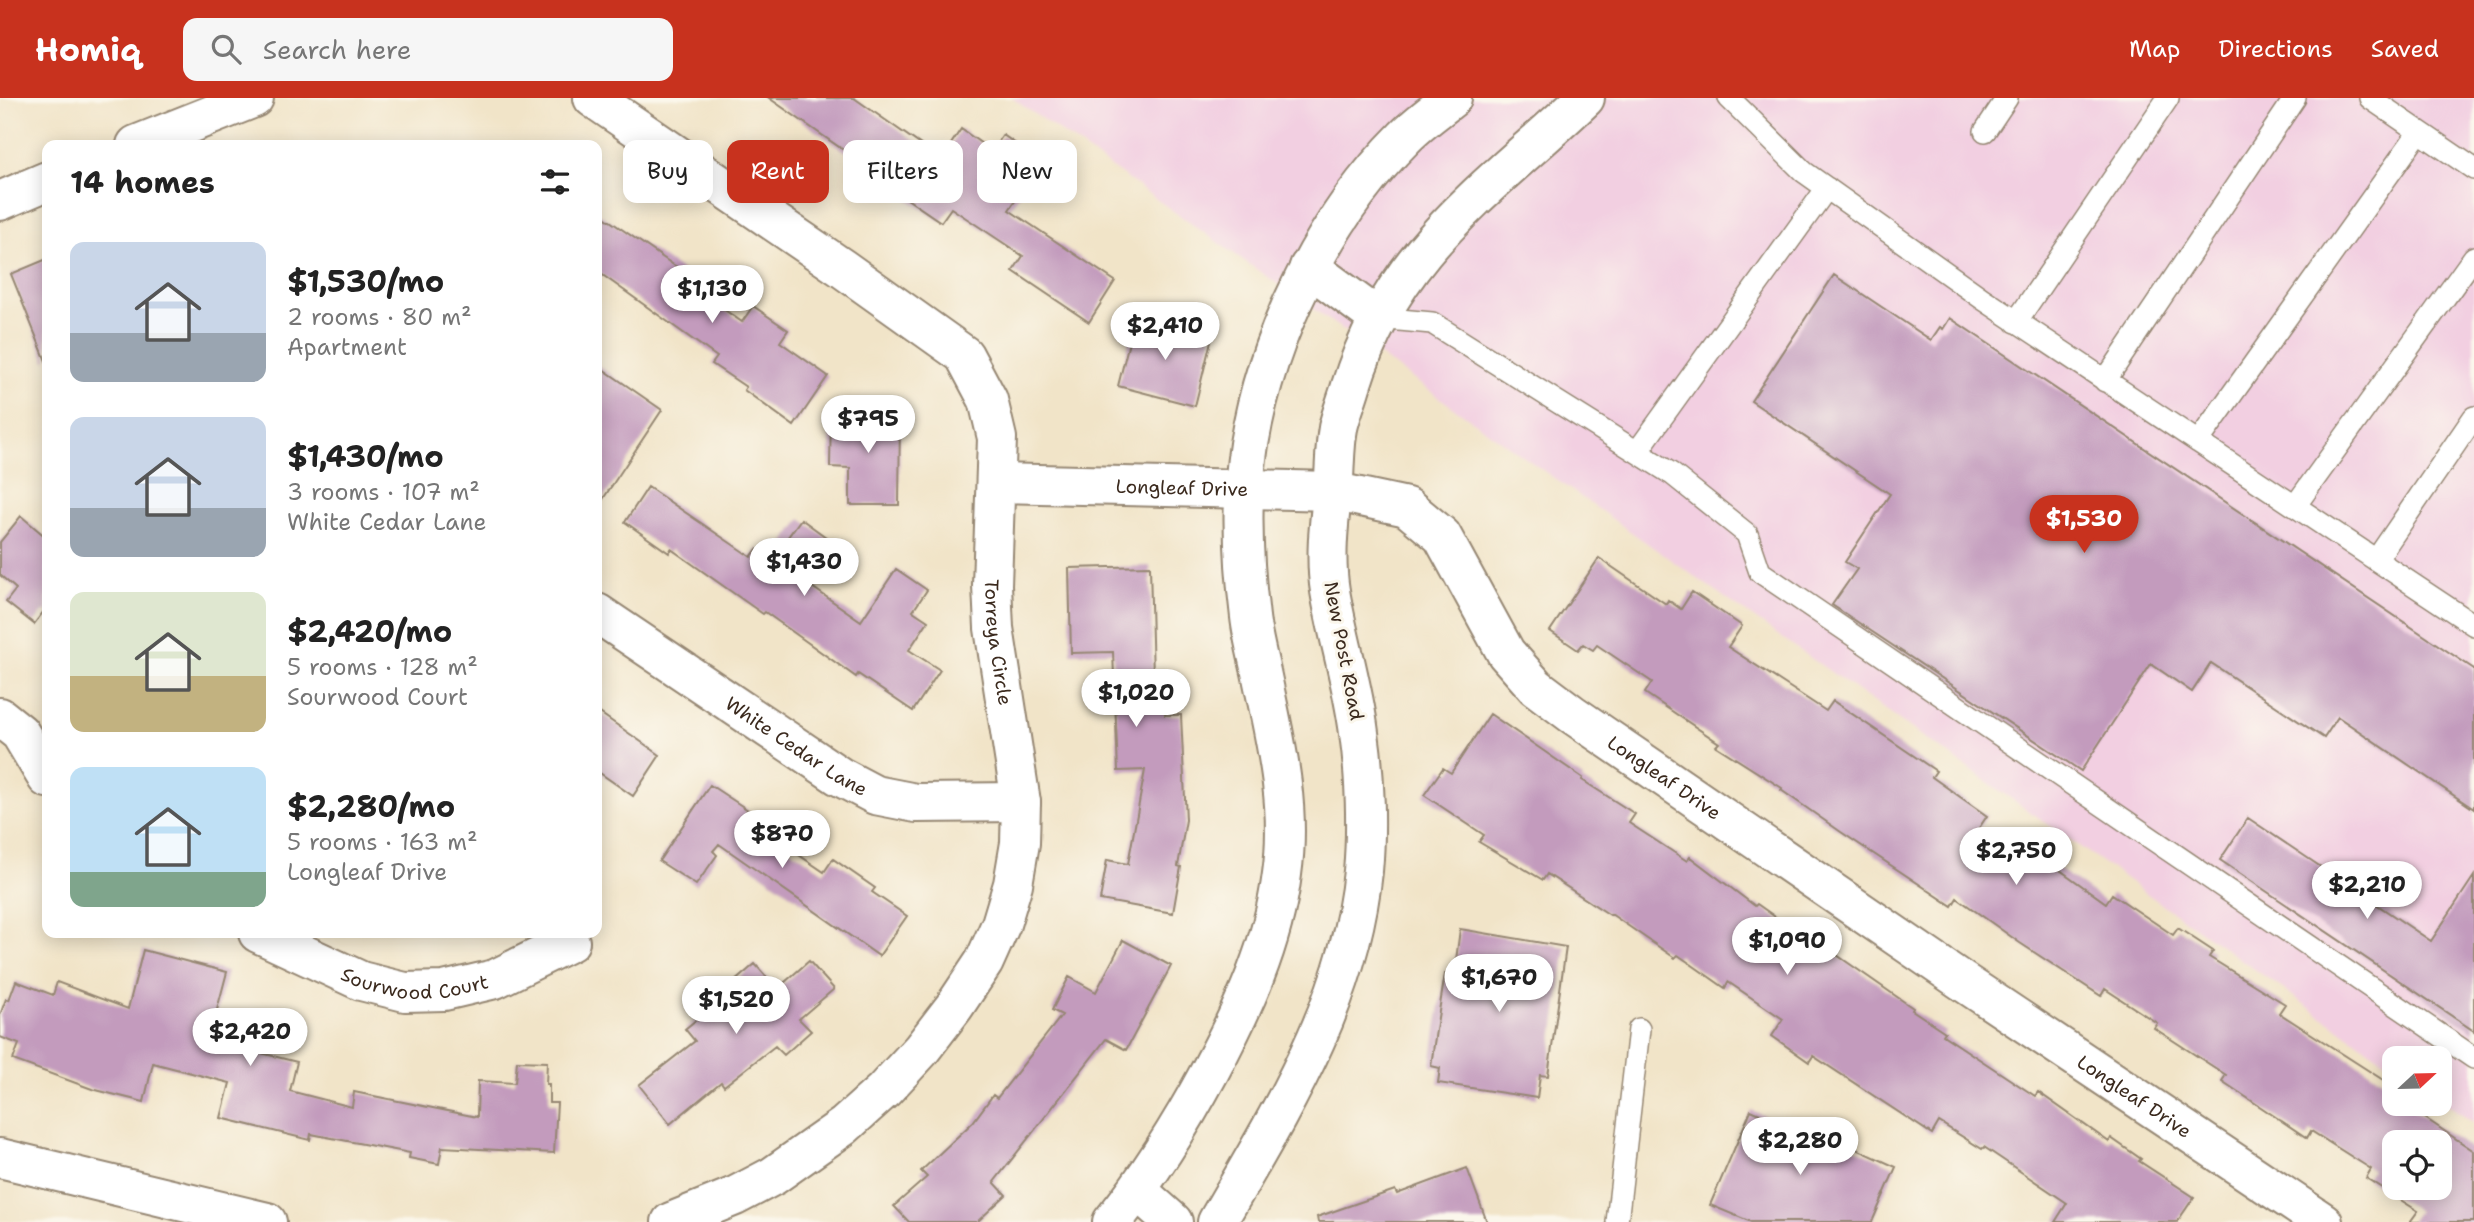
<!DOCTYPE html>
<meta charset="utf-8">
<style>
:root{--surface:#fff;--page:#f6f6f6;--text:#222;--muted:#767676;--accent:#c8321e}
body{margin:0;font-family:"Shantell Sans",sans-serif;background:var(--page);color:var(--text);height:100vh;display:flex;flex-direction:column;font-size:26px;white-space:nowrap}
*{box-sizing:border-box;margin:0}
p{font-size:23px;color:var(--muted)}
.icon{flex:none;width:38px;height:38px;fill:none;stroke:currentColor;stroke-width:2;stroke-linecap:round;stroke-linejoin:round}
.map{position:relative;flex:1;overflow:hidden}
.drawer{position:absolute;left:42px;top:42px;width:560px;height:798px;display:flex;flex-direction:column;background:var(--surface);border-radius:14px;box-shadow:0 4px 18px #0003}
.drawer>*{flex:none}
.top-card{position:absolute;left:623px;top:42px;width:665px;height:63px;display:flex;gap:14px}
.needle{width:46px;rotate:68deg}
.controls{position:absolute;left:2382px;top:948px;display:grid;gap:14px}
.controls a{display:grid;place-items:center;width:70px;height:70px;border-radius:14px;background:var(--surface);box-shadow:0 4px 18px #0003;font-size:35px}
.price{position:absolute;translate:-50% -60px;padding:0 16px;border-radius:24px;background:#fff;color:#222;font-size:23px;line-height:46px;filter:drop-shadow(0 2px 4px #0008)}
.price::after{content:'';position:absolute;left:50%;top:42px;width:21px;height:16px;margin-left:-10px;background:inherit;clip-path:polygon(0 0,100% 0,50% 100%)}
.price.on{background:var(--accent);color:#fff}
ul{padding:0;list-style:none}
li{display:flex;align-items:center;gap:21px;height:175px;padding:0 28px}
li span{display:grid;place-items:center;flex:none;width:196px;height:140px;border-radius:14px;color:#555}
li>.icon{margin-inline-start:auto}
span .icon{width:84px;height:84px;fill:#fffc;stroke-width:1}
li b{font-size:30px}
h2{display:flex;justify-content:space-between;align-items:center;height:84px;padding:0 28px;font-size:30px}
.chip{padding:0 24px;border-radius:14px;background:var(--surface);box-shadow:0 4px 18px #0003;font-size:24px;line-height:63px}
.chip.on{background:var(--accent);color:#fff}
header{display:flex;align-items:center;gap:42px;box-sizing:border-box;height:98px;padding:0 35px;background:var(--accent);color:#fff}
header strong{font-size:33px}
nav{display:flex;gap:38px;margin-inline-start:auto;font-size:24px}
.search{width:490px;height:63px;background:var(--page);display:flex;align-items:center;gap:18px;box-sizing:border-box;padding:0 24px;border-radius:14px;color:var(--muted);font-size:26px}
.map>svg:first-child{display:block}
</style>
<header>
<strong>Homiq</strong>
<div class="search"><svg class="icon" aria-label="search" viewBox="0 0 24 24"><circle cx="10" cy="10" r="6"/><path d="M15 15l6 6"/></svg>Search here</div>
<nav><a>Map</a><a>Directions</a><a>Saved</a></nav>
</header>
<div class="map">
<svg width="2474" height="1124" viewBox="0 0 2474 1124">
<rect width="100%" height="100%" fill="#fbf7ec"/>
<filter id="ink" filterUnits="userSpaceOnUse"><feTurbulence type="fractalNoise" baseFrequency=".0143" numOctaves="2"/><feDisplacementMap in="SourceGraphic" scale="14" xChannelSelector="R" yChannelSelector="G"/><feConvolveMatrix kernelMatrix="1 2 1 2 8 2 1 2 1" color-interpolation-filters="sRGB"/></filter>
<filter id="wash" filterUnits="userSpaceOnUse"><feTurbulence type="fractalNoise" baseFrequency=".00686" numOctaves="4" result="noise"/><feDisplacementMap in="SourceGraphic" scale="28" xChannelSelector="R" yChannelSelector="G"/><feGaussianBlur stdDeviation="1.57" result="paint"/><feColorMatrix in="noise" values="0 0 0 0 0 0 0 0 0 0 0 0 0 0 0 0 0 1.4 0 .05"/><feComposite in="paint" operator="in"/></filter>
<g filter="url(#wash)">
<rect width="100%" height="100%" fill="#f1e4c8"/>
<path fill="#f2cfe1" d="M1012,0h1462v1025l-34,-24v-40h-46v8z"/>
<g id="blocks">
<path fill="#c39bbd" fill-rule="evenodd" d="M769,0h85l87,61 20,-30 31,22 11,-16 39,27 -33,48 106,71 -26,41 -76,-51 10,-15 -72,-48 -10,14 -85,-58 3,-3z
M597,114l91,63 -5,6 59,41 11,-16 35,24 -8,12 48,34 -34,50 -50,-36 2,-3 -34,-23 5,-7 -120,-86z
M47,161v101l-1,1 -35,-87z
M1834,177l97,65 9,-13 3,2 7,-11 524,351v140l-136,-92 -14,21 -113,-75 -19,29 -41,-28 -70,107 -249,-166 25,-36 -12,-7 45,-68 -139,-93z
M1135,220l77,19 -17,69 -77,-20z
M597,267l65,45 -65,98z
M831,314l69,1 -1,92h-49v-37l-20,-1z
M648,389l103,70 6,-8 15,10 29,-40 29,21 -28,40 59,41 35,-52 31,21 -14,21 15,10 -19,29 31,20 -27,41 -55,-37 -2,3 -91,-65 -2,2 -92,-65 -2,4 -44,-31z
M21,418l26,22v75l-3,-2 -10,13 -28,-22 10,-13 -16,-14v-33z
M1599,460l67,46 2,-4 13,9 11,-17 50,34 -14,21 98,64 7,-10 103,70 -4,6 55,39 -10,15 46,32 9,-13 74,53 6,-9 61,41 5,-7 35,23 -4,6 76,47 -6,9 115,74v17h10l70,47v71h-64l8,-11 -52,-33 5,-9 -60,-38 -4,7 -85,-57 4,-6 -72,-47 3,-5 -52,-34 -4,7 -81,-53 -63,-45 -5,8 -111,-74 -60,-42 1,-2 -66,-42 3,-3 -74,-50 7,-11 -55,-37 -4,5 -10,-6 -5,6 -28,-19zM2394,1045h46v45h-46z
M1150,468l3,111h10l2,38h16l5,105 -8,46 3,1 -8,46 -73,-13 7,-40 21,4 17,-94 -27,1 -5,-119 -42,1 -2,-85z
M597,613l63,44 -27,41 -36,-25z
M1490,616l93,64 -1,2 53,34 -6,9 58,38 3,-4 65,49 2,-2 72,51 2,-4 82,57 -1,2 33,22 -2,3 92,61 3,-4 71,50 2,-4 30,21 -2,2 55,36 -17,25h-122l12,-19 -83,-56 -2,2 -43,-27 -7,12 -119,-78 -4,6 -37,-26 11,-17 -55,-37 -3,6 -47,-33 -3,3 -64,-44 -1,1 -63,-41 -4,6 -64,-38 5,-7 -60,-40 19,-27 8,5z
M710,687l38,25 -5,7 81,55 9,-13 42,29 -3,4 35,24 -28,40 -160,-112 -6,7 4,4 -21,30 -37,-24z
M2248,720l183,123 43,-65v155l-254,-171z
M1460,831l106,18 -18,129 -8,-1 -3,23 -99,-15 2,-15 -9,-2 5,-36 9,-56 9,2z
M1123,842l48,26 -45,84 -20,-11 -112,143 12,13 -29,27h-68l-15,-16 33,-29 -6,-6 52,-49 20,-27 4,3 65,-83 -10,-5 17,-33 27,15z
M143,852l84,22 -18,68 88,22 -7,29 62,16 2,-15 123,25 1,-36 37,2 2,-22 30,1 -1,22h3v19h8l-3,50 -112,-6 -3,17 -30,-6 1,-5 -99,-19 -1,6 -89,-22 9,-35 -77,-20 -9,39 -52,-13 -79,-29 6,-16 -19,-7v-22l6,-16 3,1 7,-19 37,14 4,-13 71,27z
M809,863l25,28 -35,30 12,12 -27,24 -9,-9 -51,40 -3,-4 -51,42 -31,-39 56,-44 -10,-12 44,-36 -3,-4 29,-25 22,25z
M1751,1012l43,19 4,-7 98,45 -24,55h-121l-41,-17z
M1467,1070l20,54h-169l-1,-5 78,-27 2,4z"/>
</g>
</g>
<g filter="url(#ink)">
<use href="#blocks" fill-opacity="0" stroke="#968773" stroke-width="2"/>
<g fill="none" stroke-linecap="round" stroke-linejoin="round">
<defs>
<path id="lane" d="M1729,0l75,74 179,127 491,326
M2370,0l104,71
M1985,33l22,-33
M1378,220l54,5 240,151 75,60 13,38 714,486
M2016,224l152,-224
M2105,283l190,-283
M2198,344l221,-310
M1637,354l190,-264
M2295,408l179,-249
M2376,462l98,-143
M1617,1124l22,-193"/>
<g id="street">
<path id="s1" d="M593,0l249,170 122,87 24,45 9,38 -5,147 2,43 27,174 -1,41 -7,41 -12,40 -17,38 -30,45 -33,43 -37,40 -40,36 -71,50 -38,20 -64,26"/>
<path d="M136,47l118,-47"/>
<path d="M0,103l47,-20"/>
<path d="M1309,169l69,51"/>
<path id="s2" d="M996,385l336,8 75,16 35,29 64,117 30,34 36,27 390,267 361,241"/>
<path id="s3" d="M597,515l242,163 36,19 41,8 105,-1"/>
<path d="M0,619l20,16 27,45"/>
<path id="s4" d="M258,835l103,48 44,11 39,-1 51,-12 75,-37"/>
<path d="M0,1060l267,64"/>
<path d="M1138,1093l35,31"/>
<path d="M1112,1124c38,-47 69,-97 98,-151 33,-62 63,-126 72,-197 10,-69 -7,-135 -21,-202 -4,-18 -9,-37 -11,-55 -7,-57 -10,-117 -1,-173 18,-110 76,-227 155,-306 14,-15 32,-27 48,-40"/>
<path d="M1217,1124c64,-111 133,-220 146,-351 4,-42 2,-97 -4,-138 -6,-48 -21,-95 -29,-142 -6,-37 0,-76 4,-113 1,-16 1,-34 4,-50 3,-14 9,-28 13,-42 42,-136 137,-196 234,-288"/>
</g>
</defs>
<use href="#lane" stroke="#968773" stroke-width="24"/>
<use href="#street" stroke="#968773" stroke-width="42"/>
<use href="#lane" stroke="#fff" stroke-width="21"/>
<use href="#street" stroke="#fff" stroke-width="38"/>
</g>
</g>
<g text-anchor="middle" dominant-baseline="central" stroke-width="6" stroke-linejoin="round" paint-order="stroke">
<g font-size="19" fill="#3b2a1e" stroke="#fbf7ec">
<text stroke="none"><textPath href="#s2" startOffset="186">Longleaf Drive</textPath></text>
<text stroke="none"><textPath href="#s1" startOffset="746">Torreya Circle</textPath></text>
<text transform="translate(1344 553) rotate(79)">New Post Road</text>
<text stroke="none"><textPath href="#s3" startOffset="240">White Cedar Lane</textPath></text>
<text stroke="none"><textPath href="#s2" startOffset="794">Longleaf Drive</textPath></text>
<text stroke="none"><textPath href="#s4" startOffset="168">Sourwood Court</textPath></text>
<text stroke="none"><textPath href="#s2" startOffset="1362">Longleaf Drive</textPath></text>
</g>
</g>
</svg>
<div class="controls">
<a><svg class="needle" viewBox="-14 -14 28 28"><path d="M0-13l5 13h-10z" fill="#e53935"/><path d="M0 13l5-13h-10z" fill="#767676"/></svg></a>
<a><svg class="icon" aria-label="locate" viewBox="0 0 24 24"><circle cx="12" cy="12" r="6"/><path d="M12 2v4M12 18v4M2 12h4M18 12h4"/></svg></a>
</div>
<b class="price" style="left:712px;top:227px">$1,130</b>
<b class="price" style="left:1165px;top:264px">$2,410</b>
<b class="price" style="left:868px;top:357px">$795</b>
<b class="price on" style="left:2084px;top:457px">$1,530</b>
<b class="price" style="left:804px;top:500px">$1,430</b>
<b class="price" style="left:1136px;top:631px">$1,020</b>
<b class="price" style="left:782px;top:772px">$870</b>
<b class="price" style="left:2016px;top:789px">$2,750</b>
<b class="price" style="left:2367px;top:823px">$2,210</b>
<b class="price" style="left:1787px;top:879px">$1,090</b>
<b class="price" style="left:1499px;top:916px">$1,670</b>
<b class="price" style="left:736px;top:938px">$1,520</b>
<b class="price" style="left:250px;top:970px">$2,420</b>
<b class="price" style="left:1800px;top:1079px">$2,280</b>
<div class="top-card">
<a class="chip">Buy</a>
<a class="chip on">Rent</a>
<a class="chip">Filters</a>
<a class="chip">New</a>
</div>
<section class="drawer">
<h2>14 homes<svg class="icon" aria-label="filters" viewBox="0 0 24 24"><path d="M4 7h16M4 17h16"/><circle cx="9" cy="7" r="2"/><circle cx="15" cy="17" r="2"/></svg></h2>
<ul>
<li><span style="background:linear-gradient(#c9d6e8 65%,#9aa5b1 0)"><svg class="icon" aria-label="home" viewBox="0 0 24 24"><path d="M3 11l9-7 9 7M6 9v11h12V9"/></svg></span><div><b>$1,530/mo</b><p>2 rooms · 80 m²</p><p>Apartment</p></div></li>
<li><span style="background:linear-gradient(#c9d6e8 65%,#9aa5b1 0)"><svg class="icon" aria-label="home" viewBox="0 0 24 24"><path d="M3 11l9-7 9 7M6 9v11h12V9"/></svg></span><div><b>$1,430/mo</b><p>3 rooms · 107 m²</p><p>White Cedar Lane</p></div></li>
<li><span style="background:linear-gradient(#dfe7d0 60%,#c2b280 0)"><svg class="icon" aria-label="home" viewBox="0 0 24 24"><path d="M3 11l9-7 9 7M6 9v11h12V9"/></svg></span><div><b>$2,420/mo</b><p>5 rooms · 128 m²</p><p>Sourwood Court</p></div></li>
<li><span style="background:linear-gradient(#bfe0f5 75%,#7fa58c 0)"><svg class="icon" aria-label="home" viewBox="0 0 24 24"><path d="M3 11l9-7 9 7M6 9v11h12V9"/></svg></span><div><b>$2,280/mo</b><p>5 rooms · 163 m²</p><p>Longleaf Drive</p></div></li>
</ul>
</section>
</div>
